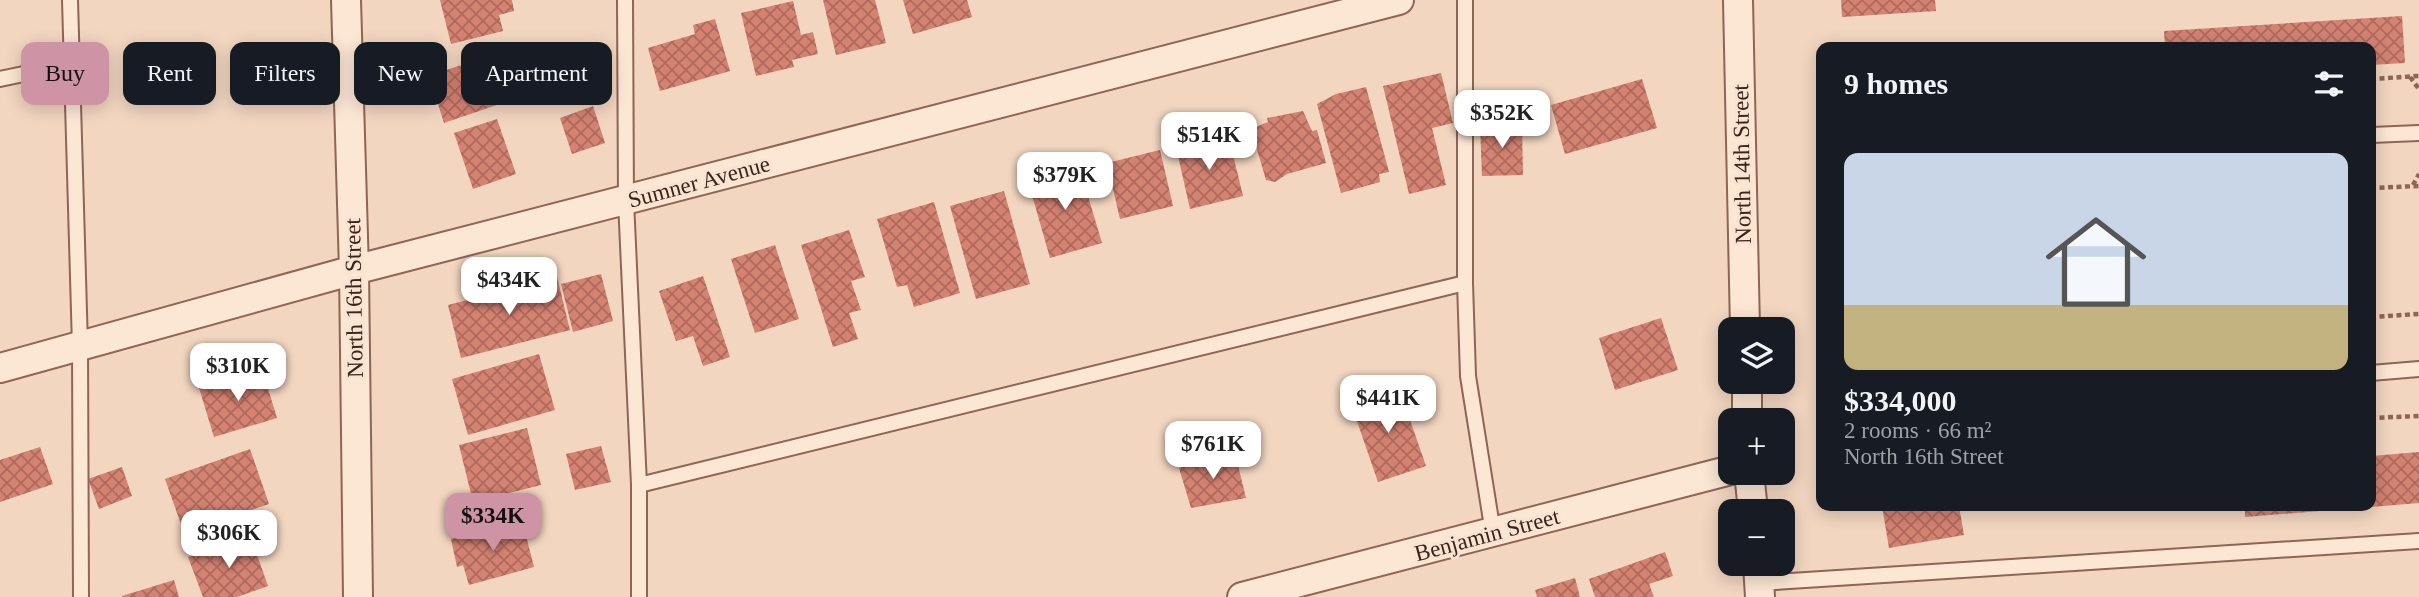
<!DOCTYPE html>
<meta charset="utf-8">
<style>
:root{--surface:#171b24;--page:#242831;--text:#f1f3f6;--muted:#9ea1a6;--line:#363941;--accent:#ce94a5}
body{margin:0;font-family:"Times New Roman",serif;background:var(--page);color:var(--text);height:100vh;display:flex;flex-direction:column;font-size:26px;white-space:nowrap}
*{box-sizing:border-box;margin:0}
p{font-size:23px;color:var(--muted)}
.icon{flex:none;width:38px;height:38px;fill:none;stroke:currentColor;stroke-width:2;stroke-linecap:round;stroke-linejoin:round}
.map{position:relative;flex:1;overflow:hidden}
.details{position:absolute;left:1816px;top:42px;width:560px;height:469px;display:flex;flex-direction:column;background:var(--surface);border-radius:14px;box-shadow:0 4px 18px #0003}
.details>*{flex:none}
.guide{position:absolute;left:21px;top:42px;width:665px;height:63px;display:flex;gap:14px}
.controls{position:absolute;left:1718px;top:317px;display:grid;gap:14px}
.controls a{display:grid;place-items:center;width:77px;height:77px;border-radius:14px;background:var(--surface);box-shadow:0 4px 18px #0003;font-size:35px}
.price{position:absolute;translate:-50% -60px;padding:0 16px;border-radius:14px;background:#fff;color:#222;font-size:23px;line-height:46px;filter:drop-shadow(0 2px 4px #0008)}
.price::after{content:'';position:absolute;left:50%;top:42px;width:21px;height:16px;margin-left:-10px;background:inherit;clip-path:polygon(0 0,100% 0,50% 100%)}
.price.active{background:var(--accent);color:#111}
ul{padding:0;list-style:none}
li{display:grid;align-content:center;gap:14px;height:371px;padding:0 28px}
li+li{border-top:2px solid var(--line)}
li span{display:grid;place-items:center;height:217px;border-radius:14px;color:#555}
li>.icon{margin-inline-start:auto}
span .icon{width:126px;height:126px;fill:#fffc;stroke-width:1}
li b{font-size:30px}
h2{display:flex;justify-content:space-between;align-items:center;height:84px;padding:0 28px;font-size:30px}
.chip{padding:0 24px;border-radius:14px;background:var(--surface);box-shadow:0 4px 18px #0003;font-size:24px;line-height:63px}
.chip.active{background:var(--accent);color:#111}
.map>svg:first-child{display:block}
</style>
<div class="map">
<svg width="2419" height="597" viewBox="0 0 2419 597">
<defs>
<pattern id="building-cross-hatch" width="8" height="8" patternUnits="userSpaceOnUse" patternTransform="scale(1.75)"><rect width="8" height="8" fill="#d48272"/><path d="M0 0l8 8M0 8l8-8" fill="none" stroke="#ad6a5d"/></pattern>
</defs>
<rect width="100%" height="100%" fill="#f2d6c0"/>
<path fill="url(#building-cross-hatch)" d="M440,0h72l2,11 -15,4 4,16 -52,13z
M823,0h52l11,43 -50,12z
M903,0h64l5,17 -59,17z
M1841,0h94l1,11 -94,6z
M793,1l8,34 12,-3 5,22 -26,6 2,7 -38,9 -15,-63z
M2402,16l3,47 -34,2v-18h-206l-1,-16z
M715,19l15,52 -70,20 -12,-43 47,-14 -2,-9z
M520,45l15,47 -91,31 -15,-47z
M1441,73l12,50 -21,5 14,57 -37,9 -26,-108z
M1642,79l15,49 -92,26 -14,-49z
M1366,87l23,85 -10,2 1,8 -39,11 -24,-89 19,-10z
M593,106l12,37 -33,11 -12,-36z
M1303,111l9,20 5,-1 9,33 -39,11 -12,8 -9,-2 -15,-51 17,-7 -1,-4z
M497,119l19,55 -43,15 -19,-56z
M1522,124l1,51 -41,1 -2,-51z
M1228,134l15,62 -53,13 -14,-62z
M1160,150l13,56 -53,13 -13,-56z
M1079,166l23,77 -52,15 -22,-77z
M1004,191l26,93 -54,15 -26,-93z
M934,202l26,91 -46,14 -7,-22 -10,2 -20,-68z
M849,230l16,47 -14,4 10,29 -12,3 9,26 -25,8 -32,-102z
M775,245l24,74 -44,14 -24,-74z
M601,274l12,47 -40,11 -12,-48z
M703,276l27,81 -27,9 -10,-30 -17,5 -17,-50z
M557,277l13,53 -109,28 -13,-53z
M1661,318l17,52 -63,20 -16,-52z
M539,354l16,56 -87,25 -16,-56z
M262,369l15,49 -63,19 -15,-49z
M1399,388l27,78 -48,16 -27,-78z
M527,428l14,57 -68,17 -14,-57z
M601,446l10,36 -36,8 -9,-36z
M40,447l13,37 -53,18v-42z
M250,449l19,55 -85,29 -19,-54z
M2419,452v51l-48,4v-51z
M1235,453l11,45 -55,10 -12,-40z
M122,467l10,29 -33,13 -11,-30z
M1882,506h77l5,29 -75,13z
M2245,506h113v2l-113,9z
M518,523l5,1 11,43 -65,18 -6,-20 -6,2 -6,-28z
M250,535l18,51 -31,11h-34l-15,-40z
M1665,552l8,24 -24,8 5,13h-59l-6,-18z
M1575,578l5,19h-43l-2,-7z
M174,580l5,17h-57v-1z"/>
<g fill="none" stroke-linecap="round" stroke-linejoin="round">
<defs>
<path id="lane" d="M70,0l10,346 1,251
M625,0l1,201 13,284v112
M1465,0v283l3,93 25,157
M0,79l72,-15
M2371,135l48,-2
M2371,373l48,-4
M639,485l826,-202
M1760,583l659,-42"/>
<path id="street" d="M346,0l8,270 4,327
M1738,0l7,329
M0,368l354,-98 1045,-270
M1747,382v38
M1749,472l4,39
M1758,564l2,33
M1242,597l489,-127"/>
</defs>
<use href="#lane" stroke="#8e6556" stroke-width="18"/>
<use href="#street" stroke="#8e6556" stroke-width="32"/>
<path stroke="#8e6556" stroke-width="4.5" stroke-dasharray="5 3.5" stroke-linecap="butt" d="M2410,77l9,12
M2371,79l48,-3
M2413,185l6,-11
M2371,188l48,-2
M2371,317l48,-3
M2371,418l48,-2"/>
<use href="#lane" stroke="#fce6d4" stroke-width="14"/>
<use href="#street" stroke="#fce6d4" stroke-width="28"/>
</g>
<g text-anchor="middle" dominant-baseline="central" stroke-width="6" stroke-linejoin="round" paint-order="stroke">
<g font-size="23" fill="#3c231c" stroke="#f9e3d1">
<text transform="translate(1742 164) rotate(-91)">North 14th Street</text>
<text transform="translate(699 182) rotate(-15)">Sumner Avenue</text>
<text transform="translate(354 298) rotate(-91)">North 16th Street</text>
<text transform="translate(1487 535) rotate(-15)">Benjamin Street</text>
</g>
</g>
</svg>
<div class="controls">
<a><svg class="icon" aria-label="layers" viewBox="0 0 24 24"><path d="M12 4l9 5-9 5-9-5zM3 14l9 5 9-5"/></svg></a>
<a>+</a>
<a>−</a>
</div>
<b class="price" style="left:1502px;top:150px">$352K</b>
<b class="price" style="left:1209px;top:172px">$514K</b>
<b class="price" style="left:1065px;top:212px">$379K</b>
<b class="price" style="left:509px;top:317px">$434K</b>
<b class="price" style="left:238px;top:403px">$310K</b>
<b class="price" style="left:1388px;top:435px">$441K</b>
<b class="price" style="left:1213px;top:481px">$761K</b>
<b class="price active" style="left:493px;top:553px">$334K</b>
<b class="price" style="left:229px;top:570px">$306K</b>
<div class="guide">
<a class="chip active">Buy</a>
<a class="chip">Rent</a>
<a class="chip">Filters</a>
<a class="chip">New</a>
<a class="chip">Apartment</a>
</div>
<section class="details">
<h2>9 homes<svg class="icon" aria-label="filters" viewBox="0 0 24 24"><path d="M4 7h16M4 17h16"/><circle cx="9" cy="7" r="2"/><circle cx="15" cy="17" r="2"/></svg></h2>
<ul>
<li><span style="background:linear-gradient(#c9d6e8 70%,#c2b280 0)"><svg class="icon" aria-label="home" viewBox="0 0 24 24"><path d="M3 11l9-7 9 7M6 9v11h12V9"/></svg></span><div><b>$334,000</b><p>2 rooms · 66 m²</p><p>North 16th Street</p></div></li>
</ul>
</section>
</div>
